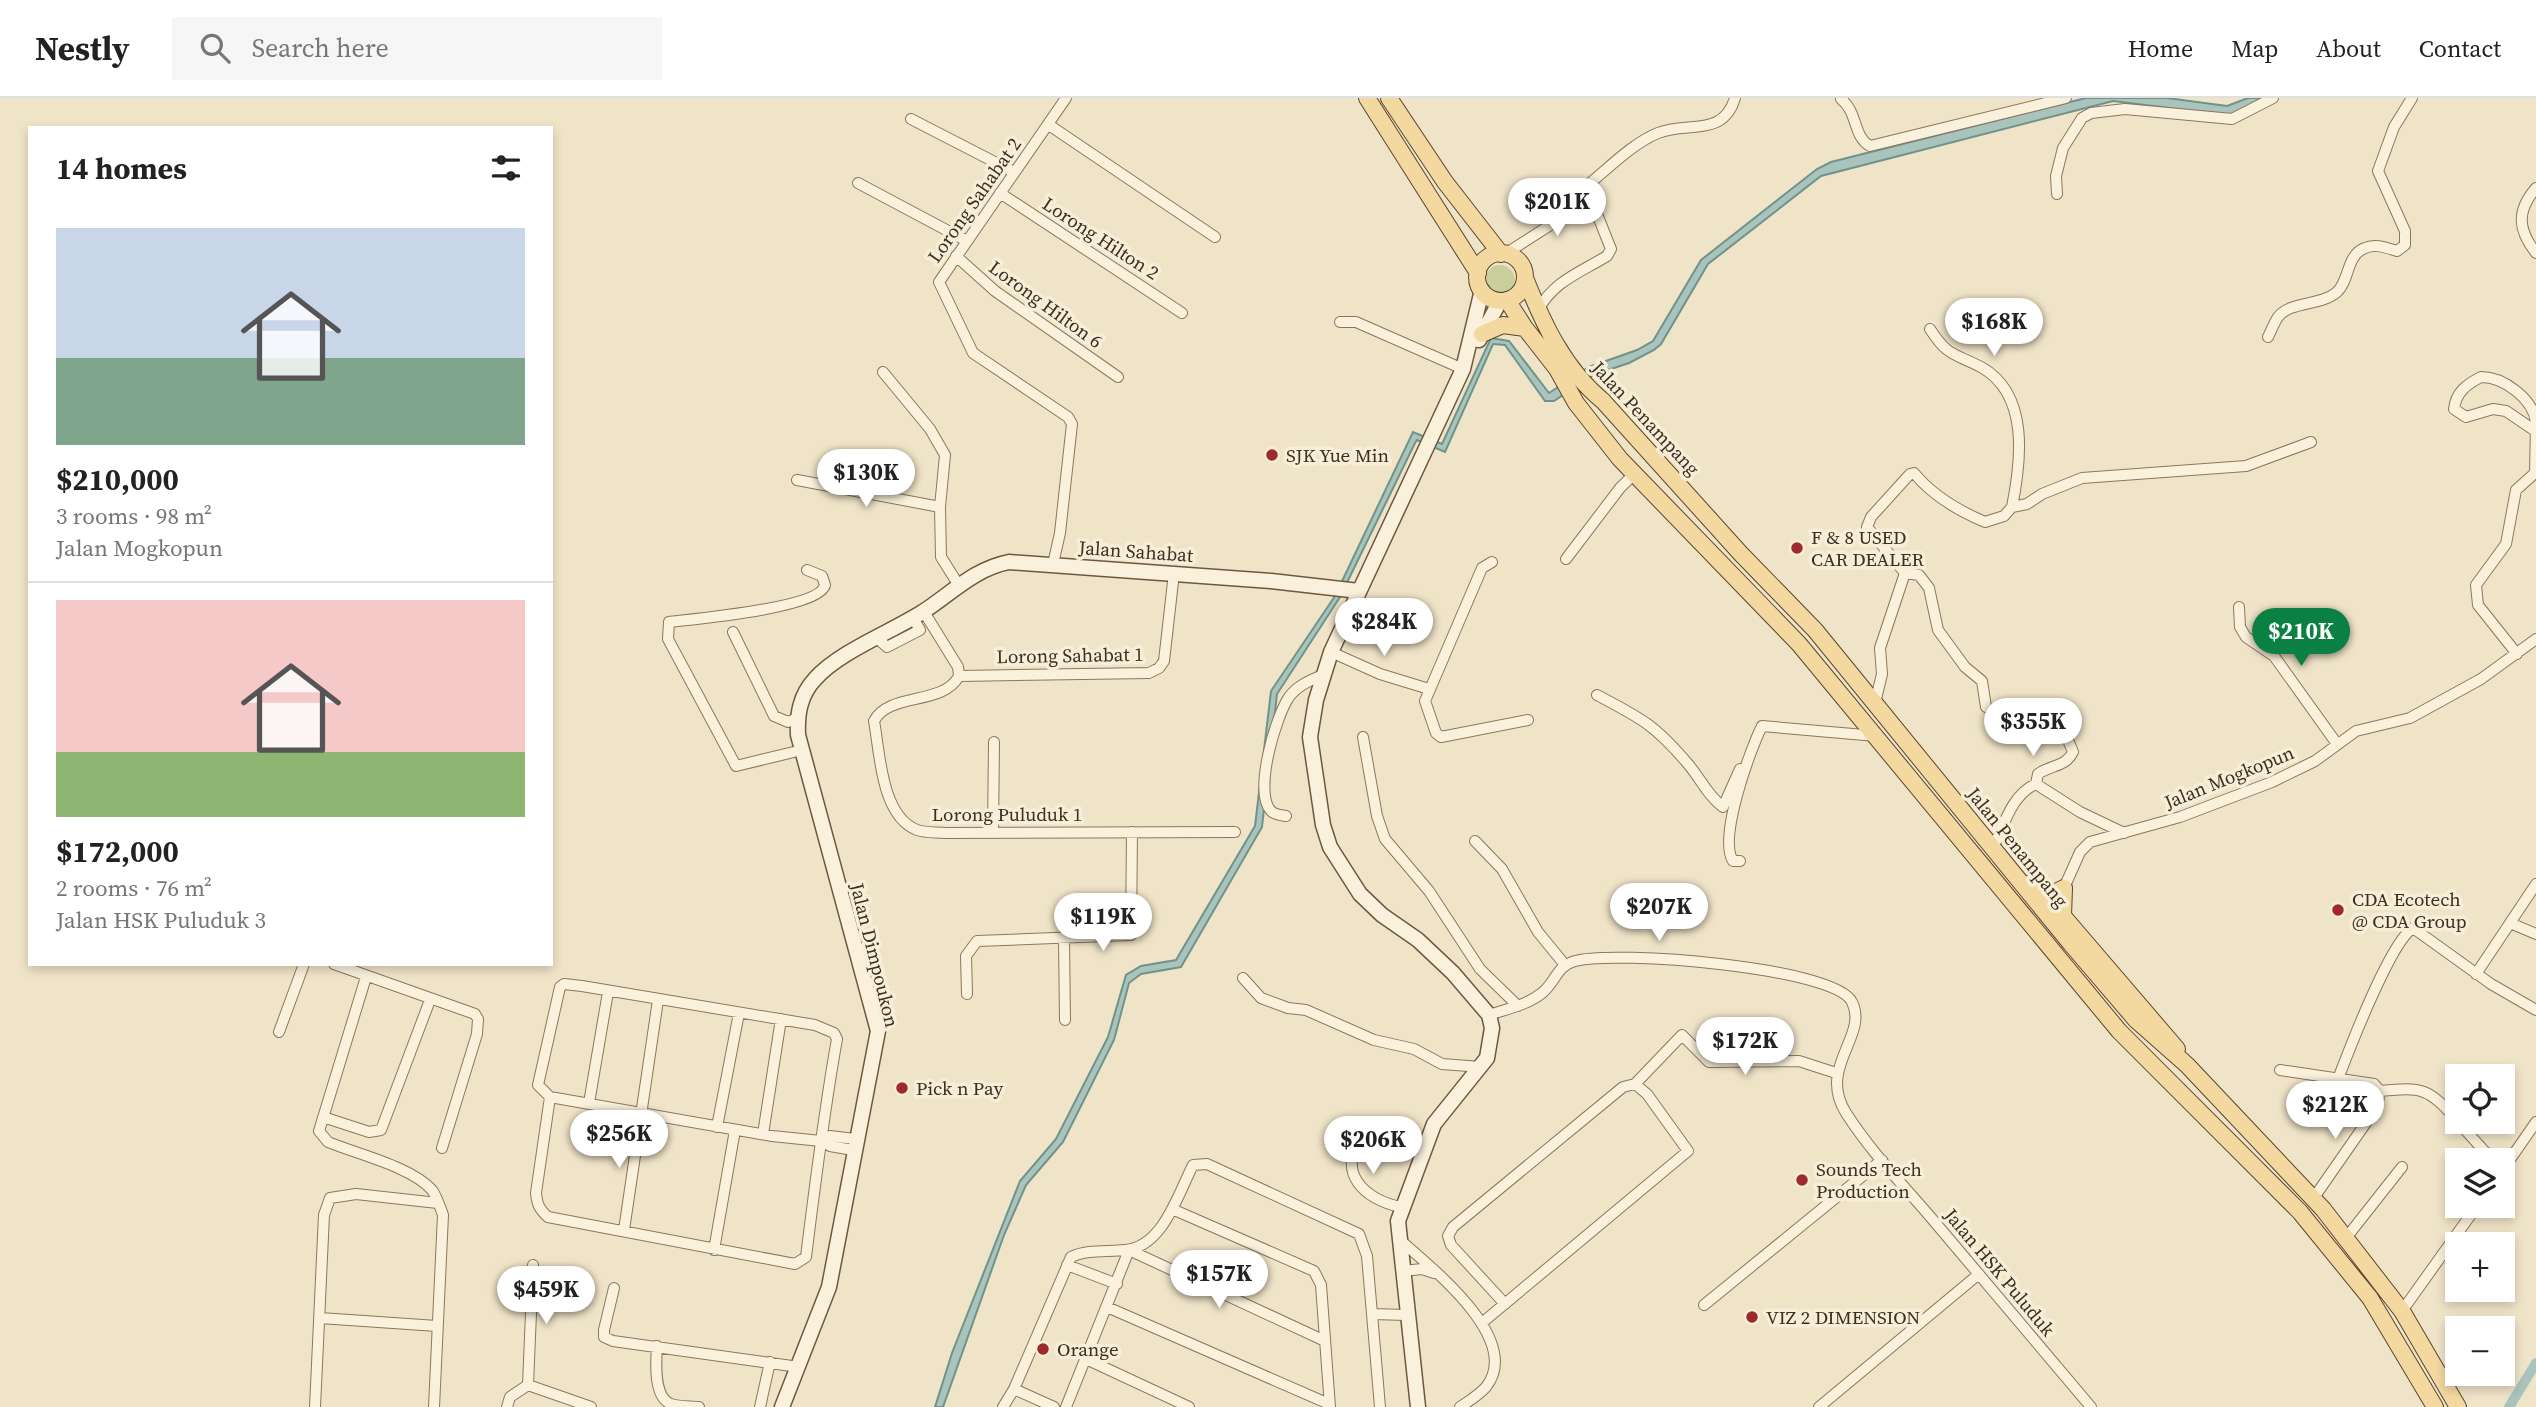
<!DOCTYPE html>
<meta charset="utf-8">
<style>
:root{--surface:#fff;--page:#f6f6f6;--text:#222;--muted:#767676;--line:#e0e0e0;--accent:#0b8043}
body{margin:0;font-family:"Source Serif 4",serif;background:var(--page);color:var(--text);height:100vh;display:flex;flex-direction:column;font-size:26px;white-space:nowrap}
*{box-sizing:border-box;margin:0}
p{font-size:23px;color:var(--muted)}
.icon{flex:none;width:38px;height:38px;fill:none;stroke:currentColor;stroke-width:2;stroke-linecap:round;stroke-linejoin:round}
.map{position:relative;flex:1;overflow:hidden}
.side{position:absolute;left:28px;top:28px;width:525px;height:840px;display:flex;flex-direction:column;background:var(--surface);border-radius:0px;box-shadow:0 4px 10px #0003}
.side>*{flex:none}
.tools{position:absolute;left:2445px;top:966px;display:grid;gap:14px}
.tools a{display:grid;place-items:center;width:70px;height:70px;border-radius:0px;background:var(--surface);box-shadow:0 4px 10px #0003;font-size:35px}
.price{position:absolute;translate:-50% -60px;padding:0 16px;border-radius:24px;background:#fff;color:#222;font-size:23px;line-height:46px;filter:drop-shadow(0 2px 4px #0008)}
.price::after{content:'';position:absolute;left:50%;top:42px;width:21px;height:16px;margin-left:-10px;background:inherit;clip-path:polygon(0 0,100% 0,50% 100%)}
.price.on{background:var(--accent);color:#fff}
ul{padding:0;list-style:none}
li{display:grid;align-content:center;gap:14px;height:371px;padding:0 28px}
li+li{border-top:2px solid var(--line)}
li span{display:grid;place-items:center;height:217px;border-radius:0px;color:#555}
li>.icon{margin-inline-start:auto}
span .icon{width:126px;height:126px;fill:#fffc;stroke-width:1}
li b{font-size:30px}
h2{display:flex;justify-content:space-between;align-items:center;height:84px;padding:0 28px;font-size:30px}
header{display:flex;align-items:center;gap:42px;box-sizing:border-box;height:98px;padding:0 35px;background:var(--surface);border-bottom:2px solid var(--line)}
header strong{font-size:33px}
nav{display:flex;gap:38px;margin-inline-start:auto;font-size:24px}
.search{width:490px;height:63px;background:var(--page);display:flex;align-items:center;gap:18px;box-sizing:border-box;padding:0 24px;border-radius:0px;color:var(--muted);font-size:26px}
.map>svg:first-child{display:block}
</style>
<header>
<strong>Nestly</strong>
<div class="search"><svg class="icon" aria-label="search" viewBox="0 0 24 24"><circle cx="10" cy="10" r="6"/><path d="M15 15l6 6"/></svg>Search here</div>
<nav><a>Home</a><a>Map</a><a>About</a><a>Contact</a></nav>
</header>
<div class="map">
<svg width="2536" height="1309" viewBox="0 0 2536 1309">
<rect width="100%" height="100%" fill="#f0e4c8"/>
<path fill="#c9cf9b" d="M1485 182a15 15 0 1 1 30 0a15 15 0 1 1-30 0Z"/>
<path fill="#a9c4bc" stroke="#6f938a" stroke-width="2" d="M2086,0h81l60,8 21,-8h14l-27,16 -9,1 -113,-14 -292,75 -113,88 -47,80 -7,6 -25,13 -36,12 -39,26h-9l-40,-56 -12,-1 -48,108 -28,-12 -2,3 -75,154 -63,97 -15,133 -81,140 -40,7 -12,9 -15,57 -51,102 -37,43 -22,50 -61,172h-8l17,-54 68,-172 36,-42 52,-102 18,-62 15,-9 35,-6 79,-134 16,-135 64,-95 78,-164 29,12 49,-106 18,3 40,52 40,-26 48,-17 16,-9 48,-81 116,-91 14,-7z"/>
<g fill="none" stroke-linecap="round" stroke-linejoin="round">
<path stroke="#a9c4bc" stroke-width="10" d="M2509,1309l27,-44"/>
<defs>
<path id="street" d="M1841,1c17,13 12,38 29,47l196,-48
M911,21l103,53
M1049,27l166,112
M858,85l109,58
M1584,90c23,-18 47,-44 74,-55 29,-12 65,5 77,-35
M2536,90c-20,23 -18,42 0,65
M1000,95l182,120
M2057,96l-1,-18 7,-28 19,-30 9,-5 34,-4 107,10 41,-21
M1505,156l86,-55 20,50 -4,7c-28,17 -53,25 -69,54
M956,158l39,35 123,86
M1340,224h16l107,47
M1930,231c18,28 24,24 51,38 49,27 40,95 31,140
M2268,239c3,-6 6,-14 10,-20 12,-16 43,-11 59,-25 13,-12 9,-37 28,-44 10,-5 22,0 32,3l8,-6v-14l-27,-60 16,-44 18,-29
M883,274l47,57 15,26 -5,52 1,50 17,27
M2534,332l-28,-19 -13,-2 -27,8 -12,-8c2,-17 13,-25 27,-32 23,0 52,22 55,45
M797,382l143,27
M1566,461l54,-71 14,-14
M1492,464l-10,6 -57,133 11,32 5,4 87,-17
M1053,466l7,-31 12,-109 -4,-7 -95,-64 -34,-71 127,-184
M1905,475l14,2 10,13 9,42 27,37 17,14 4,26
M2239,509l1,20 6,10 28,19 63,88
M924,514l34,55 1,9
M733,534l41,84 14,6 9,-4
M877,540l10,9 33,-17 -7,-12
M1331,554l49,22 49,15
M2517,556l-39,-49 -2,-20 30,-41 10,-54 19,-17 1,-49
M959,578c-16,30 -70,16 -85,45 6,32 7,95 43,109 8,3 19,2 28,3l290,-1
M959,578l190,-3 10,-5 5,-7 10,-88
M1597,597c44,23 58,30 91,69 13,15 19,31 35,43l17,-38
M1875,605l7,-29 -2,-26 25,-75 -38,-46 4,-10 39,-43 4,-1c18,22 45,38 71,49l19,-6 8,-9 15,-3 15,-10 40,-16 164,-12 65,-24
M1363,639l14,79 8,23 44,52 51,78 38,37
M802,652l-66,16 -68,-127 1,-17c25,-3 151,-14 156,-37l-3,-9 -15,-6
M2036,686l2,-10c12,-9 28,-7 35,-22l-5,-12
M1286,718c-5,-1 -11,-1 -15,-5 -18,-19 5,-95 18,-114 9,-12 22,-17 36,-23
M993,734l1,-90
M1475,743l27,28 36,63 27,33
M1993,750c11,-23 19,-54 43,-64l44,28 44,21
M1740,763h-7c-15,-23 17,-111 29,-135l114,10
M2064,790l16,-36 10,-10 90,-25 92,-35 43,-21 41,-30 54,-13 71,-39 55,-40
M2510,825l26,11
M1064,841l1,81
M334,866l141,50 3,5 -1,15 -35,114
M2476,876l60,-90
M366,879l-47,154 9,11c29,12 84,25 104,48 5,7 8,17 11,25l-9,192
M1243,880l18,20 27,10 18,2 68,30 40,9 28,15 39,3
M967,896l-1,-38 11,-15 154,-6 1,-103
M1489,917c18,-6 38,-10 53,-22 14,-11 14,-27 33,-32 39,-11 260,6 277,41 17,34 -35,65 -6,111 25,39 58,73 87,107 53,63 106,125 158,187
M279,934l25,-68
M2280,972l94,14 6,7
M2338,981c11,-29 53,-138 75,-151l78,56 45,26
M2380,993c43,-4 48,-3 77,29
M550,999l-14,96c1,11 3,16 12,24l247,47 11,-7c9,-73 18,-146 31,-218l-3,-6 -19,-8 -233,-39 -18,-2 -4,3 -22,98 12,12 222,39 49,5 9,5 23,4
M589,1005l19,-111
M323,1019l46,15 12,-2 49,-130
M2458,1024l29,32
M717,1029l22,-114
M763,1036l18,-115
M1363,1039c-28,34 1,63 38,70
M821,1043l9,-5 25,3
M2502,1073l34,-49
M2313,1101l64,-92 3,-16
M1172,1111l142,62 7,14 9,122
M624,1132l34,-230
M2346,1140l56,-71
M1399,1141c31,28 125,100 87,148 -7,8 -17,14 -26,20
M714,1152l21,-120
M1129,1152l196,91
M1067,1167l50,19
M1403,1173l19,-2 12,4
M614,1190l-10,42v7l9,4 186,26
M1505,1206l-54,-59 -3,-9 5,-9 170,-140 12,-3 47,-49 27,27 90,-1 37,12
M1704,1207l178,-145
M1107,1209l222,97
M2402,1213l75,-105
M1373,1216l33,1
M320,1220l117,8
M1483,1224l205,-171 -41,-57 -12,-10
M657,1248c-1,15 -4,51 14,58 8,3 20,2 28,3
M1086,1261l103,48
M528,1287l5,-120
M528,1287l63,22
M1014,1291l40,18
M315,1309l9,-192 6,-17 26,-4 82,9
M507,1309l3,-10 18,-12
M760,1309l10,-45
M1003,1309l11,-18 57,-132c16,-8 37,-5 54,-7 38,-3 53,-56 68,-85l14,-1 152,70 8,22 13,151
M1066,1309l63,-157
M1819,1309l160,-133"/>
<path id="secondary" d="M1479,242l21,-39
M782,1309l47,-120 49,-256 -80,-296c-1,-21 2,-40 17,-56 24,-27 74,-46 106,-66 29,-18 52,-44 88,-51l262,19 88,10
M1418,1309l-20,-186 36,-97 53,-66 5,-30 -3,-13 -36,-42 -35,-33 -36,-25 -22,-21 -30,-47 -7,-22 -13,-88 6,-37 15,-48 132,-283 19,-79"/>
<path id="primary" d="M1367,0l111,175
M1389,0l56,84 56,72
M1477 179a24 24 0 1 1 48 0a24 24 0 1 1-48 0Z
M1525,180c18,45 39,91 78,123l138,153 74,76 256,314 65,76 51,45 136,144 79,102 56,96
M1507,202l18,28 32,41 19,34 44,56 179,185 320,387 181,181 70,86 65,109
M1482,236l21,-9 22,3
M2027,786l21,12 16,-8
M2064,790l-1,28 114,133"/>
</defs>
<use href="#street" stroke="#8d765c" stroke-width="12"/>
<use href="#secondary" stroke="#6f573f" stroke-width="17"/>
<use href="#primary" stroke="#5b4430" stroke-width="18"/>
<use href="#street" stroke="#faf1dc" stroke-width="10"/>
<use href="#secondary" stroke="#faf1dc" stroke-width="14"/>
<use href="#primary" stroke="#f3d9a0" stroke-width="16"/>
</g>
<g fill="#9e2a2b" stroke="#f7eed8" stroke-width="2.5">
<circle cx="1272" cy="357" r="7"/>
<circle cx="1797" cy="450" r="7"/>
<circle cx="2338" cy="812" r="7"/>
<circle cx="902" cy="990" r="7"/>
<circle cx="1802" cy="1082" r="7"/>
<circle cx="1752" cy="1219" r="7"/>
<circle cx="1043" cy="1251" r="7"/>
</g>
<g text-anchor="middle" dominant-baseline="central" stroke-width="7" stroke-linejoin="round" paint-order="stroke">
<g font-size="19" fill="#3d2e20" stroke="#f7eed8">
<text transform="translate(974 102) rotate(-55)">Lorong Sahabat 2</text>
<text transform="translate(1101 140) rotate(33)">Lorong Hilton 2</text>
<text transform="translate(1046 206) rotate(36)">Lorong Hilton 6</text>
<text transform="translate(1646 320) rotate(47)">Jalan Penampang</text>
<text transform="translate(1136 453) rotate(4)">Jalan Sahabat</text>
<text transform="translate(1070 557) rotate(-1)">Lorong Sahabat 1</text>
<text transform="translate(2229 679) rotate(-22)">Jalan Mogkopun</text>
<text x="1007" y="716">Lorong Puluduk 1</text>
<text transform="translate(2018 749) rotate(51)">Jalan Penampang</text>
<text transform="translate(875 857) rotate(76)">Jalan Dimpoukon</text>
<text transform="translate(2000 1174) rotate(50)">Jalan HSK Puluduk</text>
</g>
<g font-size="19" fill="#3d2e20" stroke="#f7eed8" text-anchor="start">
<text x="1286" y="357">SJK Yue Min</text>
<text x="1811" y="439">F &amp; 8 USED<tspan x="1811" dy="22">CAR DEALER</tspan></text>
<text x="2352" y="801">CDA Ecotech<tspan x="2352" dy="22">@ CDA Group</tspan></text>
<text x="916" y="990">Pick n Pay</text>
<text x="1816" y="1071">Sounds Tech<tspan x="1816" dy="22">Production</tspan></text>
<text x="1766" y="1219">VIZ 2 DIMENSION</text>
<text x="1057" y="1251">Orange</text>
</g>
</g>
</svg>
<div class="tools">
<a><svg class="icon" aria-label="locate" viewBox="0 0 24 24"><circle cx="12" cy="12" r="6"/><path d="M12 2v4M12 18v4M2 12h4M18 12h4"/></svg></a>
<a><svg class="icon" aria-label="layers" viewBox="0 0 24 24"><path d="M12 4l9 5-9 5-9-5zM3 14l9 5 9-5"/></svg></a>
<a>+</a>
<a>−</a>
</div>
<b class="price" style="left:1557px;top:140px">$201K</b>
<b class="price" style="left:1994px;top:260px">$168K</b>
<b class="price" style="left:866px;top:411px">$130K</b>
<b class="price" style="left:1384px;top:560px">$284K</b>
<b class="price on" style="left:2301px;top:570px">$210K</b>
<b class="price" style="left:2033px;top:660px">$355K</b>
<b class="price" style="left:1659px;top:845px">$207K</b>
<b class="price" style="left:1103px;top:855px">$119K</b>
<b class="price" style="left:1745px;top:979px">$172K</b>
<b class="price" style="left:2335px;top:1043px">$212K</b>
<b class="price" style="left:619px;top:1072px">$256K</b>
<b class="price" style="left:1373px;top:1078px">$206K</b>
<b class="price" style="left:1219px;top:1212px">$157K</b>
<b class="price" style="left:546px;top:1228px">$459K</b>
<section class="side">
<h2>14 homes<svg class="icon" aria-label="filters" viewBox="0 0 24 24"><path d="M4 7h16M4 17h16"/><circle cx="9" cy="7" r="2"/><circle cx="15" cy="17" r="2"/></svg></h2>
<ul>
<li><span style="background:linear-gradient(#c9d6e8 60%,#7fa58c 0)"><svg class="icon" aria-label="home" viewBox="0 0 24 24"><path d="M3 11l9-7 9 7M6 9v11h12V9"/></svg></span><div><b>$210,000</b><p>3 rooms · 98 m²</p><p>Jalan Mogkopun</p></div></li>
<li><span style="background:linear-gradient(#f6c9c9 70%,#8fb573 0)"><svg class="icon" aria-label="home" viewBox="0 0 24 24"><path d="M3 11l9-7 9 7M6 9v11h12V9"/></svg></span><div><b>$172,000</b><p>2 rooms · 76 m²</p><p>Jalan HSK Puluduk 3</p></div></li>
</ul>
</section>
</div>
